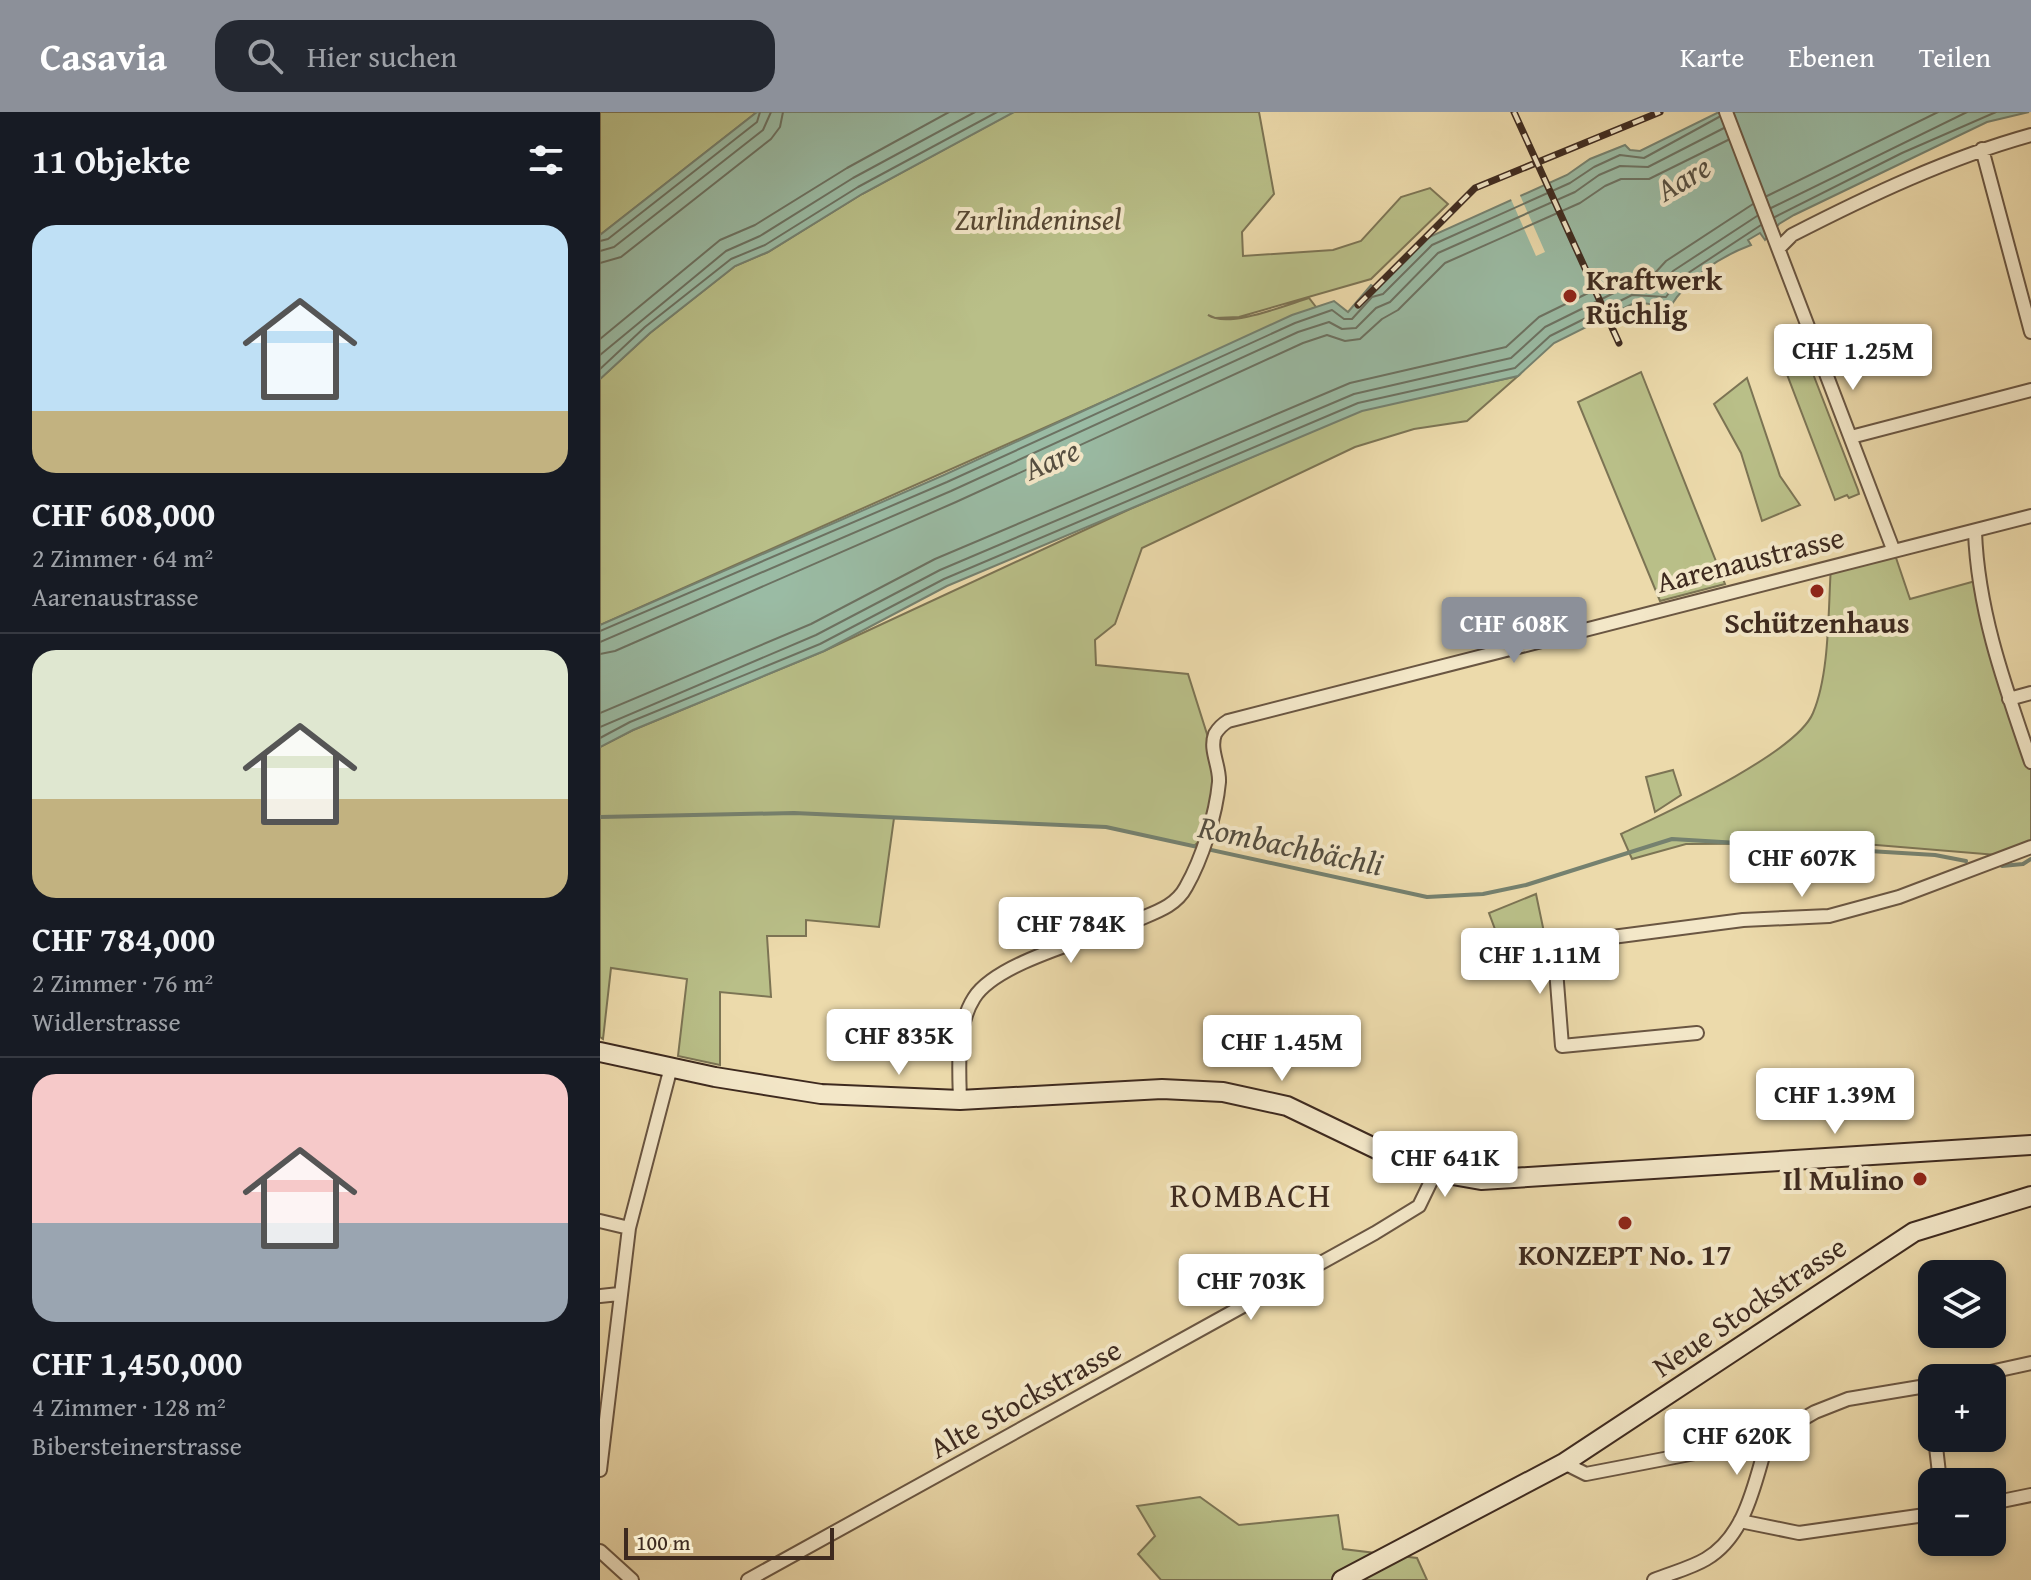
<!DOCTYPE html>
<html lang="de">
<meta charset="utf-8">
<style>
:root{--surface:#171b24;--page:#242831;--text:#f1f3f6;--muted:#9ea1a6;--line:#363941;--accent:#8c9099}
body{margin:0;font-family:"Gentium Book Plus",serif;background:var(--page);color:var(--text);height:100vh;display:flex;flex-direction:column;font-size:30px;white-space:nowrap}
*{box-sizing:border-box;margin:0}
p{font-size:26px;color:var(--muted)}
.icon{flex:none;width:44px;height:44px;fill:none;stroke:currentColor;stroke-width:2;stroke-linecap:round;stroke-linejoin:round}
.map{position:relative;flex:1;overflow:hidden}
.details{display:flex;flex-direction:column;background:var(--surface);width:600px}
.details>*{flex:none}
.tools{position:absolute;left:1318px;top:1148px;display:grid;gap:16px}
.tools a{display:grid;place-items:center;width:88px;height:88px;border-radius:16px;background:var(--surface);box-shadow:0 4px 12px #0003;font-size:40px}
.scale{position:absolute;left:24px;bottom:20px;width:210px;box-sizing:border-box;padding-left:8px;border:4px solid #3e2a1f;border-top:0;font-size:22px;line-height:28px;white-space:nowrap;color:#3e2a1f;-webkit-text-stroke:6px #f3e7c8;paint-order:stroke}
.price{position:absolute;translate:-50% -68px;padding:0 18px;border-radius:8px;background:#fff;color:#222;font-size:26px;line-height:52px;filter:drop-shadow(0 2px 4px #0008)}
.price::after{content:'';position:absolute;left:50%;top:48px;width:24px;height:18px;margin-left:-12px;background:inherit;clip-path:polygon(0 0,100% 0,50% 100%)}
.price.selected{background:var(--accent);color:#fff}
ul{padding:0;list-style:none}
li{display:grid;align-content:center;gap:16px;height:424px;padding:0 32px}
li+li{border-top:2px solid var(--line)}
li span{display:grid;place-items:center;height:248px;border-radius:24px;color:#555}
li>.icon{margin-inline-start:auto}
span .icon{width:144px;height:144px;fill:#fffc;stroke-width:1}
li b{font-size:34px}
h2{display:flex;justify-content:space-between;align-items:center;height:96px;padding:0 32px;font-size:34px}
header{display:flex;align-items:center;gap:48px;box-sizing:border-box;height:112px;padding:0 40px;background:var(--accent);color:#fff}
header strong{font-size:38px}
nav{display:flex;gap:44px;margin-inline-start:auto;font-size:28px}
.search{width:560px;height:72px;background:var(--page);display:flex;align-items:center;gap:20px;box-sizing:border-box;padding:0 28px;border-radius:24px;color:var(--muted);font-size:30px}
main{display:flex;flex:1;min-height:0}
.map>svg:first-child{display:block}
</style>
<header>
<strong>Casavia</strong>
<div class="search"><svg class="icon" aria-label="search" viewBox="0 0 24 24"><circle cx="10" cy="10" r="6"/><path d="M15 15l6 6"/></svg>Hier suchen</div>
<nav><a>Karte</a><a>Ebenen</a><a>Teilen</a></nav>
</header>
<main>
<section class="details">
<h2>11 Objekte<svg class="icon" aria-label="filters" viewBox="0 0 24 24"><path d="M4 7h16M4 17h16"/><circle cx="9" cy="7" r="2"/><circle cx="15" cy="17" r="2"/></svg></h2>
<ul>
<li><span style="background:linear-gradient(#bfe0f5 75%,#c2b280 0)"><svg class="icon" aria-label="home" viewBox="0 0 24 24"><path d="M3 11l9-7 9 7M6 9v11h12V9"/></svg></span><div><b>CHF 608,000</b><p>2 Zimmer · 64 m²</p><p>Aarenaustrasse</p></div></li>
<li><span style="background:linear-gradient(#dfe7d0 60%,#c2b280 0)"><svg class="icon" aria-label="home" viewBox="0 0 24 24"><path d="M3 11l9-7 9 7M6 9v11h12V9"/></svg></span><div><b>CHF 784,000</b><p>2 Zimmer · 76 m²</p><p>Widlerstrasse</p></div></li>
<li><span style="background:linear-gradient(#f6c9c9 60%,#9aa5b1 0)"><svg class="icon" aria-label="home" viewBox="0 0 24 24"><path d="M3 11l9-7 9 7M6 9v11h12V9"/></svg></span><div><b>CHF 1,450,000</b><p>4 Zimmer · 128 m²</p><p>Bibersteinerstrasse</p></div></li>
</ul>
</section>
<div class="map">
<svg width="1431" height="1468" viewBox="0 0 1431 1468">
<rect width="100%" height="100%" fill="#ecdaab"/>
<filter id="stains"><feTurbulence type="fractalNoise" baseFrequency=".0025" numOctaves="4"/><feColorMatrix values="0 0 0 0 .2 0 0 0 0 .09 0 0 0 0 .02 0 0 0 .5 -.17"/></filter>
<radialGradient id="worn" r=".72"><stop offset=".6" stop-color="#630" stop-opacity="0"/><stop offset="1" stop-color="#630" stop-opacity=".3"/></radialGradient>
<path fill="#b9bf88" stroke="#7c7454" stroke-width="2" d="M0,0h157l-157,123z
M413,0h246l15,82 -32,38 1,24 90,-6 28,-9 40,-44 29,-9 18,16 -77,75 -132,38 -24,1 -7,-3c20,14 78,-10 101,-17l7,9 -716,318v-246l50,-46 85,-67 33,-14 94,-58z
M1203,236l55,142 1,4 -10,4 -2,-3 -12,5 -55,-144z
M1041,260l84,212 -65,17 -82,-199z
M918,264l-51,45 -53,8 -59,18 -213,101 -27,76 -20,16 1,25 92,9 31,98 -14,64 -11,10 -88,-19 -212,-9 -15,109 -73,-7v16h-39l4,61 -51,-5v73l-42,-9 9,-77 -76,-11 -8,71 -3,-2v-290l33,-17 191,-79 306,-142 232,-99z
M1147,266l33,98 20,29 -38,16 -21,-68 -27,-49z
M1293,437l17,50 69,-19 52,182v85l-22,9 -157,-13 -166,1 -54,15 -11,-25c42,-20 175,-80 192,-121 17,-40 15,-104 18,-147z
M1073,658l8,25 -26,17 -9,-35z
M936,782l9,43 -46,3 -10,-27z
M600,1385l39,28 99,-10 5,34 74,9 10,22h-266l-23,-26 17,-18 -18,-30z"/>
<path fill="#9abba4" stroke="#75816f" stroke-width="2" d="M157,0h257l-152,82 -94,58 -33,14 -85,67 -50,46v-144z
M1119,0h310l-42,10 -193,93 -15,9 -14,16 -5,-7 -12,7 3,5c-32,12 -63,33 -81,62l-34,-5 -82,41 -36,33 -156,35 -415,175 -123,65 -191,79 -33,17v-122l344,-150 348,-160 42,-14 14,11 23,-27 6,4 50,-51 140,-63 23,-16 35,-14 5,5 10,1z"/>
<path fill="#ecdaab" d="M919,81l26,59 -9,4 -26,-59z"/>
<g fill="none" stroke-linecap="round" stroke-linejoin="round">
<path stroke="#6c7262" stroke-width="2" d="M1167,84l171,-84
M1171,96l196,-96
M1175,105l127,-64 94,-41
M0,129l8,-2 149,-117 3,-10
M0,139l14,-4 149,-117 8,-18
M0,151l21,-6 150,-118 9,-12 3,-15
M0,227l120,-99 35,-15 92,-57 102,-56
M0,243l126,-104 34,-15 93,-58 122,-66
M0,257l45,-42 86,-68 34,-14 93,-58 139,-75
M0,519l347,-149 348,-159 37,-13 12,9h8l20,-22 11,-3 49,-49 138,-62 24,-16 26,-12 24,3 75,-41
M0,530l351,-151 347,-159 31,-10 13,7 14,-1 20,-20 14,-6 48,-49 137,-61 24,-17 21,-9 28,1 76,-39
M0,542l15,-3 341,-149 347,-159 24,-8 18,6 15,-2 22,-20 16,-9 47,-47 135,-60 25,-17 16,-7h28l79,-39
M0,601l211,-89 124,-65 415,-176 156,-36 33,-30 84,-41 32,-3 11,-12 87,-57
M0,615l216,-92 124,-65 414,-176 157,-36 34,-31 83,-41h33l12,-15 84,-55
M0,626l30,-16 190,-78 124,-65 414,-176 157,-35 35,-32 82,-41 34,2 13,-18 82,-54"/>
<path stroke="#75816f" stroke-width="4" d="M0,705l194,-4 312,14 321,70 56,-3 43,-9 146,-46 263,16 31,6
M1402,754l21,-2 8,-5"/>
<defs>
<path id="street" d="M1126,0l167,437
M1382,37l49,183
M1179,136l13,-13c76,-39 156,-77 239,-100
M1251,325l180,-47
M1375,420c3,80 30,154 56,230
M1409,587l22,-6
M954,832l8,102 135,-13
M943,834l200,-26 86,-4 70,-19 132,-50
M360,988c-1,-32 -4,-74 14,-102 23,-37 121,-60 163,-78 19,-8 39,-14 49,-33 16,-28 30,-72 33,-105 1,-16 -10,-32 -4,-48 3,-5 8,-10 13,-13l803,-205
M0,1109l29,7
M0,1184l19,-2
M1363,1266l68,-15
M1330,1273l2,22
M1335,1326l5,44
M964,1351l22,11 182,-35 47,-27 33,-13 84,-14
M0,1358l29,-242 42,-161
M1392,1391l39,-8
M1140,1409l59,12 133,-19
M0,1439l32,29
M148,1468l627,-347 44,-27 16,-33
M1054,1468c17,-7 37,-12 52,-21 41,-24 49,-79 62,-120"/>
<path id="secondary" d="M0,940l115,25 106,17 139,6 202,-11 61,3 64,14 131,63 63,11 550,-35
M742,1468l222,-117 350,-231 117,-36"/>
</defs>
<use href="#street" stroke="#6a5642" stroke-width="16"/>
<use href="#secondary" stroke="#3e2a1f" stroke-width="22"/>
<use href="#street" stroke="#f3e7c8" stroke-width="12"/>
<use href="#secondary" stroke="#f3e7c8" stroke-width="18"/>
<defs>
<path id="rail" d="M914,0l105,231
M758,193l117,-117 185,-76"/>
</defs>
<use href="#rail" stroke="#3e2a1f" stroke-width="7"/>
<use href="#rail" stroke="#f3e7c8" stroke-width="4" stroke-dasharray="12" stroke-linecap="butt"/>
</g>
<g fill="#8f2418" stroke="#f3e7c8" stroke-width="3">
<circle cx="970" cy="184" r="8"/>
<circle cx="1217" cy="479" r="8"/>
<circle cx="1320" cy="1067" r="8"/>
<circle cx="1025" cy="1111" r="8"/>
</g>
<g text-anchor="middle" dominant-baseline="central" stroke-width="8" stroke-linejoin="round" paint-order="stroke">
<g font-size="30" font-style="italic" fill="#574834" stroke="#f3e7c8">
<text x="438" y="107">Zurlindeninsel</text>
</g>
<g font-size="30" font-weight="bold" fill="#3e2a1f" stroke="#f3e7c8">
<text x="986" y="167" text-anchor="start">Kraftwerk<tspan x="986" dy="34">Rüchlig</tspan></text>
<text x="1217" y="510">Schützenhaus</text>
<text x="1304" y="1067" text-anchor="end">Il Mulino</text>
<text x="1025" y="1142">KONZEPT No. 17</text>
</g>
<g font-size="30" fill="#3e2a1f" stroke="#f3e7c8">
<text transform="translate(1150 447) rotate(-14)">Aarenaustrasse</text>
<text transform="translate(1149 1194) rotate(-34)">Neue Stockstrasse</text>
<text transform="translate(425 1286) rotate(-29)">Alte Stockstrasse</text>
</g>
<g font-size="32" font-style="italic" fill="#554e40" stroke="#f3e7c8">
<text transform="translate(1083 66) rotate(-31)">Aare</text>
<text transform="translate(451 347) rotate(-24)">Aare</text>
<text transform="translate(691 733) rotate(12)">Rombachbächli</text>
</g>
<g font-size="34" letter-spacing="2" fill="#3e2a1f" stroke="#f3e7c8">
<text x="651" y="1082">ROMBACH</text>
</g>
</g>
<rect width="100%" height="100%" filter="url(#stains)"/>
<rect width="100%" height="100%" fill="url(#worn)"/>
</svg>
<div class="tools">
<a><svg class="icon" aria-label="layers" viewBox="0 0 24 24"><path d="M12 4l9 5-9 5-9-5zM3 14l9 5 9-5"/></svg></a>
<a>+</a>
<a>−</a>
</div>
<div class="scale">100 m</div>
<b class="price" style="left:1253px;top:280px">CHF 1.25M</b>
<b class="price selected" style="left:914px;top:553px">CHF 608K</b>
<b class="price" style="left:1202px;top:787px">CHF 607K</b>
<b class="price" style="left:471px;top:853px">CHF 784K</b>
<b class="price" style="left:940px;top:884px">CHF 1.11M</b>
<b class="price" style="left:299px;top:965px">CHF 835K</b>
<b class="price" style="left:682px;top:971px">CHF 1.45M</b>
<b class="price" style="left:1235px;top:1024px">CHF 1.39M</b>
<b class="price" style="left:845px;top:1087px">CHF 641K</b>
<b class="price" style="left:651px;top:1210px">CHF 703K</b>
<b class="price" style="left:1137px;top:1365px">CHF 620K</b>
</div>
</main>
